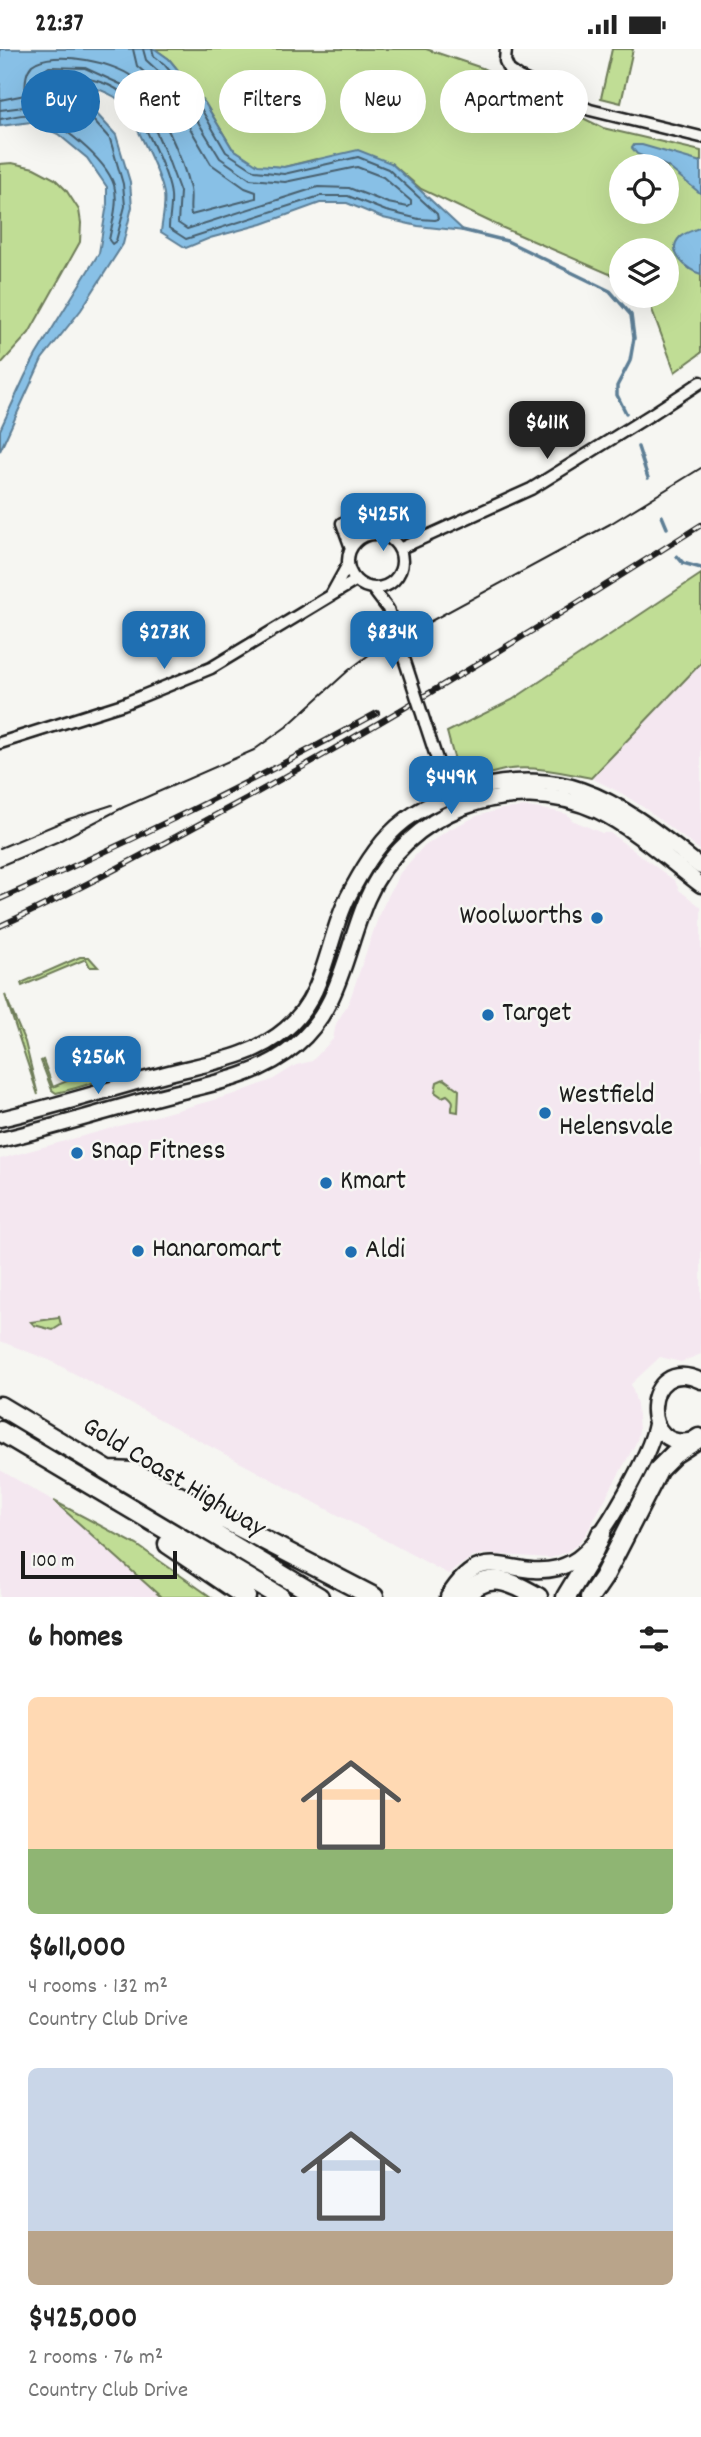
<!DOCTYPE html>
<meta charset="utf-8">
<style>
:root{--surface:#fff;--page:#f2f2f2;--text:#222;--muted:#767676;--accent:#1f6fb2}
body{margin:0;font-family:Dekko,sans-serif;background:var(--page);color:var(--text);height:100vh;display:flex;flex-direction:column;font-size:26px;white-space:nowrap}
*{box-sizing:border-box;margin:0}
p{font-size:23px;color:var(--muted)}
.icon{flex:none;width:38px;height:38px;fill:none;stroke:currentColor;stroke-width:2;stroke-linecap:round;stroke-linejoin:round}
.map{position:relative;height:1548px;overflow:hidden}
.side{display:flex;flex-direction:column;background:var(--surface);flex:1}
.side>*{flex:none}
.banner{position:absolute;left:21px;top:21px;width:660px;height:63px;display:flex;gap:14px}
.buttons{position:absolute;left:609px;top:105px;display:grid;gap:14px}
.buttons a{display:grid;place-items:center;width:70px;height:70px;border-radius:50%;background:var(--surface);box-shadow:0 7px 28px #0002;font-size:35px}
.scale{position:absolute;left:21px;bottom:18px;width:156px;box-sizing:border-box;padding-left:7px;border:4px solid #1c1c1c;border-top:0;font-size:19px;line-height:24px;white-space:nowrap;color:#1c1c1c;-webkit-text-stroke:5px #f6f6f2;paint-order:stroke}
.price{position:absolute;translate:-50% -60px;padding:0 16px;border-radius:14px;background:var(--accent);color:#fff;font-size:23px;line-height:46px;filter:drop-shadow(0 2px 4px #0008)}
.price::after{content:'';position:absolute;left:50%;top:42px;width:21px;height:16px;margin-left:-10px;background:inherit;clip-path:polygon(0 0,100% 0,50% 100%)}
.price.selected{background:#222;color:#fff}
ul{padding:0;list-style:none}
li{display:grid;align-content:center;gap:14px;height:371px;padding:0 28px}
li span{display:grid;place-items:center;height:217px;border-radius:10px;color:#555}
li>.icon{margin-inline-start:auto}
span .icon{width:126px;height:126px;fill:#fffc;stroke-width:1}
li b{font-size:30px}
h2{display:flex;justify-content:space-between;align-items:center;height:84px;padding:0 28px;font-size:30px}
.tag{padding:0 24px;border-radius:32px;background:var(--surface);box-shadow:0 7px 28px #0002;font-size:24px;line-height:63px}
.tag.selected{background:var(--accent);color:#fff}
.status{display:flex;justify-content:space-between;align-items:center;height:49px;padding:0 35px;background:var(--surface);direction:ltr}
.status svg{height:19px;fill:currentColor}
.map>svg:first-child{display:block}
</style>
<div class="status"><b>22:37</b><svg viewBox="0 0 49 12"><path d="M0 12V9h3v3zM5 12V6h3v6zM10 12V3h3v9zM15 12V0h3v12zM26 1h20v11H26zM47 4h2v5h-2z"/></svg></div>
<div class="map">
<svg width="701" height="1548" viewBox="0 0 701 1548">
<rect width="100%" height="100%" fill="#f6f6f2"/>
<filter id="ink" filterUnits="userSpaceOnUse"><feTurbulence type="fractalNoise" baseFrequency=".0143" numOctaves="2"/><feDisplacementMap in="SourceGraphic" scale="14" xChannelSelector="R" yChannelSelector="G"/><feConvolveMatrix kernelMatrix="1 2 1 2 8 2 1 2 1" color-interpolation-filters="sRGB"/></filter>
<g filter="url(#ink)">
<path fill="#f4e7f0" d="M701,614v188l-58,-44 -22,-14 -30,-15z
M527,758l27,4 13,3 5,6 30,13h8l65,48 4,9 22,17v447l-20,8 -21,-5 -29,27 6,20 2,26 -2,11 -51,93 -8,10 -13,9 -15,5 -66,-4 -12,3 -24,17 -399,-214 -49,-19v-182l235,-65 37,-14 24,-15 16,-4 21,-22 3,-15 13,-22 31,-90 20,-39 22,-25 26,-18 29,-14 25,-7z
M0,1421l54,31 107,96h-161z"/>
<path fill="#c0dd95" stroke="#6e7c58" stroke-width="2" fill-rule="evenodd" d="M155,0h271l56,19 121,60 98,23v202l-26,19 -28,-76h20v-46h-46v29l-120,-52 -80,-38 -30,-26 -75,-4 -32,8 -26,-1 -26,-18 -27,-45 -36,-44zM621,117h46v46h-46z
M612,0h21l-12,54 -20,-5z
M12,114l22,5 21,11 11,11 13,20 2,13 -1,19 -51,91 -29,32v-201z
M701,525v89l-110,115c-26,-5 -54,-12 -81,-9 -13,1 -37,13 -48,4 -7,-6 -12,-31 -15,-41l65,-32z
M80,908h9l9,10h-8l-4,-8 -64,27 -1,-3z
M5,946l20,47 13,53z
M124,1008l2,7c-10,14 -52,25 -70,29l-4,-3 -11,-29 2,-1 10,27z
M444,1030l15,11 -1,22 -6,-1c-1,-8 5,-8 -5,-16l-5,2 -7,-5 2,-10z
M59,1267l2,9 -8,5 -19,-5 -3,-3 28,-4z
M54,1452l83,44 74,52h-50z"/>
<path fill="#88c0e6" stroke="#5d7e95" stroke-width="2" d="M0,0h155l14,10 36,44 27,45 26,17 26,2 74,-17 33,13 73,68 -46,-5 -35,-8 -36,-15h-27l-58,21 -52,14 -24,10 -25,-16c1,-11 5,-26 3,-38 -3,-18 -34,-87 -49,-97 -22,-13 -44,-14 -68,-15l49,31 20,22 14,47 2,25 -9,37 -42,66 -39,49 -42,92v-21l25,-54 11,-21 63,-102 8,-49v-17l-20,-29 -29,-24 -27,-12 -31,4z
M634,96h8l59,17v32l-34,-28 -30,-12 -5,-6z
M701,178v47c-13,-3 -36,-22 -21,-37 6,-5 15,-7 21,-10z"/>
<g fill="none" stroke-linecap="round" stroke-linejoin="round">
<path stroke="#475e6d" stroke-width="2" d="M0,51l25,-5c1,-10 -1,-21 7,-30 20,-16 89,-3 106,17 22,25 44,74 52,107 2,9 -1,18 1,26l65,-17v-6l-11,-4 -34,-24 -27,-46 -33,-40 -14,-12 -4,-17
M0,61l32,-4 25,10 4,-1v-5c-14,-9 -30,-14 -24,-34l12,-9 36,1 44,20 19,26 18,40 14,38 -2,31 9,6 131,-42 31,1 39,15 20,4 3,-2v-4l-28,-24 -26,-10 -72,15 -35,-3 -30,-21 -28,-46 -34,-41 -12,-11 -3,-11
M0,70c10,-1 23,-6 33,-4 26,5 73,45 81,70 5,17 -2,39 -5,55l3,4 4,-3 9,-35 -2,-22 -13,-45 -18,-20 -46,-29 -2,-7 5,-7c21,-2 56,3 73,17 15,12 48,83 49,103 1,10 -2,22 -2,32l17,11 134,-43h28l38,15 33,8 16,1 3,-1 -1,-5 -49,-45 -30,-12 -74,17 -29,-3 -29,-19 -26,-45 -36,-43 -10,-8 -2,-7"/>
<path stroke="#5d7e95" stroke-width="3.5" d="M462,181l45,11 103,50 21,24 3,23 -4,23 -13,25v9l9,18
M638,398l10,31
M662,467l5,12
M677,507l6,7 18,5"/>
<defs>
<path id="street" d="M506,0l-1,12 4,9 10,7 71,33 111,27
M342,474l9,25
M348 512a27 27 0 1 1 54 0a27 27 0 1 1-54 0Z
M399,500l132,-60 121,-75 49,-32
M372,539l16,21
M331,546l16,-29
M425,674l26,79
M0,694l123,-39 88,-36 144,-87"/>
<path id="secondary" d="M0,1070c53,-12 106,-29 158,-43 45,-13 92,-16 128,-47 41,-35 40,-88 62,-132 13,-25 28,-51 49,-70 44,-40 128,-57 184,-37 46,16 83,48 120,77
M0,1091c52,-12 102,-28 154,-42 48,-13 103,-19 142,-53 45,-38 49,-95 71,-146 38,-88 143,-128 231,-88 37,18 70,49 103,74
M697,1390c-61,20 -55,-87 4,-58
M448,1548c36,-59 61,-17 110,-29 9,-3 18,-7 24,-13 23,-19 69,-102 74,-131"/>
<path id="highway" d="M0,1357l319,191
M0,1382l280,166
M110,1422l23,1 241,125
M168,1495l78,53
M464,1548c24,-28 47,-15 74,0
M566,1548l26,-43 9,-20
M590,1548l13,-19 56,-109 15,-15 25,-16"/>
</defs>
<use href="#street" stroke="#1c1c1c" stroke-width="15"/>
<use href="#secondary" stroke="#1c1c1c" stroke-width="19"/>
<use href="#highway" stroke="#1c1c1c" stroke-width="23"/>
<use href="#street" stroke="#f6f6f2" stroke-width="10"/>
<use href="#secondary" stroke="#f6f6f2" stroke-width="14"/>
<use href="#highway" stroke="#f6f6f2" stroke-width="18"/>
<path stroke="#1c1c1c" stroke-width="2" d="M0,799l69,-29 43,-14
M0,817l57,-24 67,-35 130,-57 32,-23 63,-57 21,-16 240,-130 91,-56"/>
<defs>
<path id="rail" d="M0,850c129,-56 254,-118 377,-186
M0,877c77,-35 152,-76 227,-117 161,-88 318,-185 474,-284"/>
</defs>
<use href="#rail" stroke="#1c1c1c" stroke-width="6"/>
<use href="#rail" stroke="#f6f6f2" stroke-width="3.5" stroke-dasharray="10" stroke-linecap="butt"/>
<defs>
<path id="street-bridge" d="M388,560l37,114"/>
</defs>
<use href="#street-bridge" stroke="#1c1c1c" stroke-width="15" stroke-linecap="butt"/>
<use href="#street-bridge" stroke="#f6f6f2" stroke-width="10"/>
</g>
</g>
<g fill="#1f6fb2" stroke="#f6f6f2" stroke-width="2.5">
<circle cx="597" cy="869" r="7"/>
<circle cx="488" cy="966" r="7"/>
<circle cx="545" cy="1064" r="7"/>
<circle cx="77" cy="1104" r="7"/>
<circle cx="326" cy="1134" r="7"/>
<circle cx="138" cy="1202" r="7"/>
<circle cx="351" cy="1203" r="7"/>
</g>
<g text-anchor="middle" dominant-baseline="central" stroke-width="5" stroke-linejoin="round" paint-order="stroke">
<g font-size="28" fill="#1c1c1c" stroke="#f6f6f2" text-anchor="start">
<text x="583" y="869" text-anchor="end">Woolworths</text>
<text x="502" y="966">Target</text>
<text x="559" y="1048">Westfield<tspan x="559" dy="32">Helensvale</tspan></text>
<text x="91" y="1104">Snap Fitness</text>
<text x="340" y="1134">Kmart</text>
<text x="152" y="1202">Hanaromart</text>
<text x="365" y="1203">Aldi</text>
</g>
<g font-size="28" fill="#1c1c1c" stroke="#f6f6f2">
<text transform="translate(173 1430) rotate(31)">Gold Coast Highway</text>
</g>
</g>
</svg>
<div class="buttons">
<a><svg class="icon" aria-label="locate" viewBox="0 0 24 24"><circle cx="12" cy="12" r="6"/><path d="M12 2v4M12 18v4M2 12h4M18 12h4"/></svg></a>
<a><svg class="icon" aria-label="layers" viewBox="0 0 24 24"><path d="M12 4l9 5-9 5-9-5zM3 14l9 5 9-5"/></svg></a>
</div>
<div class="scale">100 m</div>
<b class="price selected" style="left:547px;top:412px">$611K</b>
<b class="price" style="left:383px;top:504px">$425K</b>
<b class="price" style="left:164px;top:622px">$273K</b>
<b class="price" style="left:392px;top:622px">$834K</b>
<b class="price" style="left:451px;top:767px">$449K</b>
<b class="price" style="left:98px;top:1047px">$256K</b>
<div class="banner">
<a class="tag selected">Buy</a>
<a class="tag">Rent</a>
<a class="tag">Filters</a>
<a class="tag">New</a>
<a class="tag">Apartment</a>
</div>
</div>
<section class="side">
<h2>6 homes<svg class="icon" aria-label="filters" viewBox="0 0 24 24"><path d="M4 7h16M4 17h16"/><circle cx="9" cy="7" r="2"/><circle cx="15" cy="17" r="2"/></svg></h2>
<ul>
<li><span style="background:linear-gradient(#ffd9b3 70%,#8fb573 0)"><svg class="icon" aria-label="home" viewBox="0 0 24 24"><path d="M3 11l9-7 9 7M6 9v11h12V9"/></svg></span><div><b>$611,000</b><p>4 rooms · 132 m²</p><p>Country Club Drive</p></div></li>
<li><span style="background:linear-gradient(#c9d6e8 75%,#b9a48a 0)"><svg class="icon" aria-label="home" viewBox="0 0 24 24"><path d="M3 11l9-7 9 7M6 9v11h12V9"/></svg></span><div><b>$425,000</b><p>2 rooms · 76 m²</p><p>Country Club Drive</p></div></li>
</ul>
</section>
